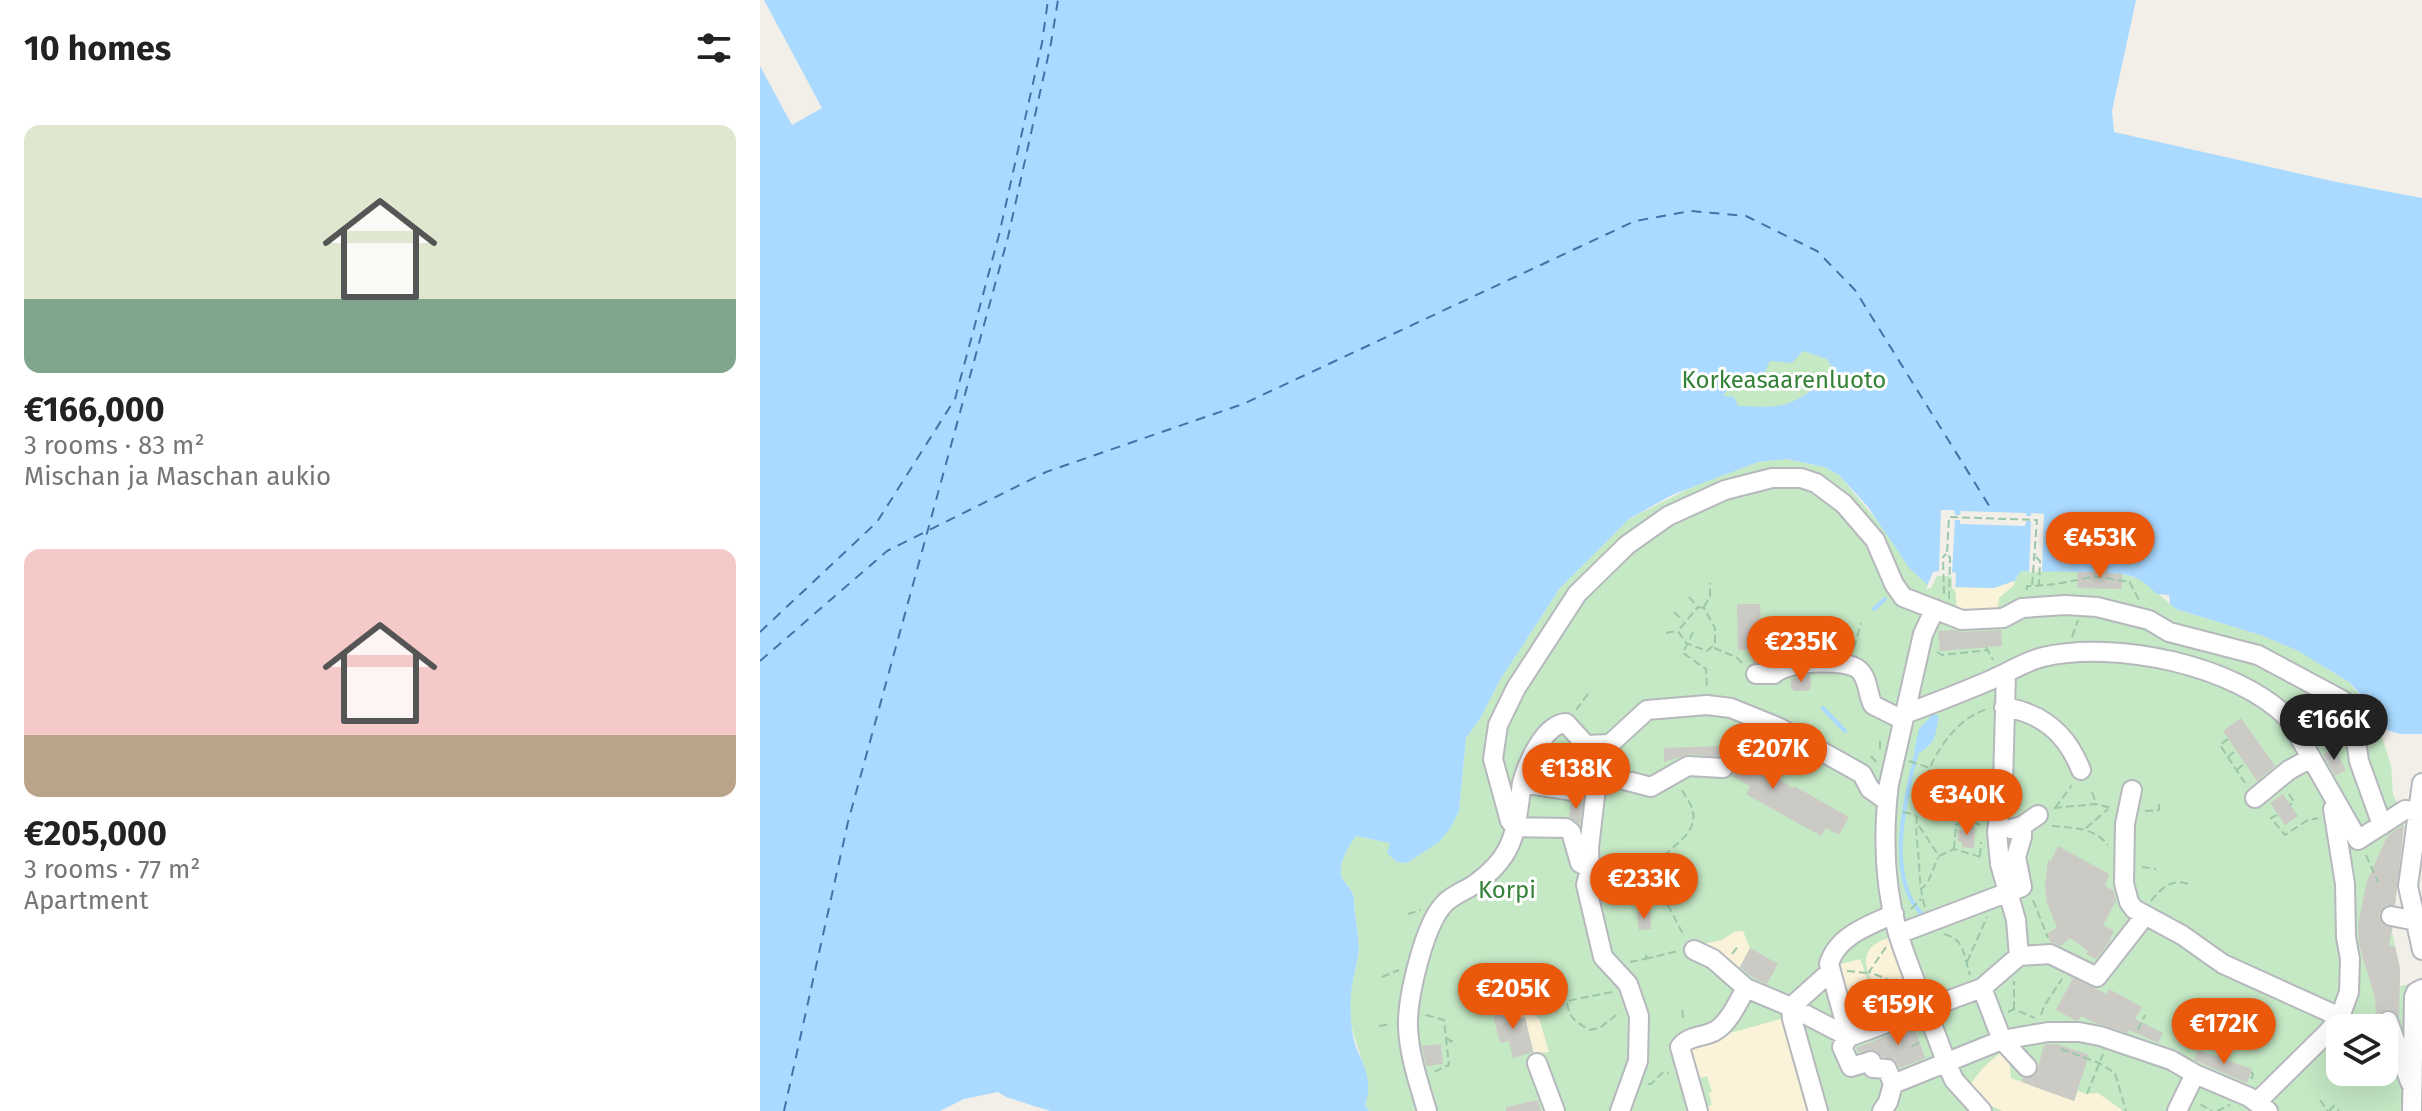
<!DOCTYPE html>
<meta charset="utf-8">
<style>
:root{--surface:#fff;--page:#f6f6f6;--text:#222;--muted:#767676;--accent:#ea580c}
body{margin:0;font-family:"Fira Sans",sans-serif;background:var(--page);color:var(--text);height:100vh;display:flex;flex-direction:column;font-size:30px;white-space:nowrap}
*{box-sizing:border-box;margin:0}
p{font-size:26px;color:var(--muted)}
.icon{flex:none;width:44px;height:44px;fill:none;stroke:currentColor;stroke-width:2;stroke-linecap:round;stroke-linejoin:round}
.map{position:relative;flex:1;overflow:hidden}
.side{display:flex;flex-direction:column;background:var(--surface);width:760px}
.side>*{flex:none}
.buttons{position:absolute;left:1566px;top:1014px;display:grid;gap:16px}
.buttons a{display:grid;place-items:center;width:72px;height:72px;border-radius:16px;background:var(--surface);box-shadow:0 8px 32px #0002;font-size:40px}
.price{position:absolute;translate:-50% -68px;padding:0 18px;border-radius:28px;background:var(--accent);color:#fff;font-size:26px;line-height:52px;filter:drop-shadow(0 2px 4px #0008)}
.price::after{content:'';position:absolute;left:50%;top:48px;width:24px;height:18px;margin-left:-12px;background:inherit;clip-path:polygon(0 0,100% 0,50% 100%)}
.price.on{background:#222;color:#fff}
ul{padding:0;list-style:none}
li{display:grid;align-content:center;gap:16px;height:424px;padding:0 24px}
li span{display:grid;place-items:center;height:248px;border-radius:16px;color:#555}
li>.icon{margin-inline-start:auto}
span .icon{width:144px;height:144px;fill:#fffc;stroke-width:1}
li b{font-size:34px}
h2{display:flex;justify-content:space-between;align-items:center;height:96px;padding:0 24px;font-size:34px}
main{display:flex;flex:1;min-height:0}
.map>svg:first-child{display:block}
</style>
<main>
<section class="side">
<h2>10 homes<svg class="icon" aria-label="filters" viewBox="0 0 24 24"><path d="M4 7h16M4 17h16"/><circle cx="9" cy="7" r="2"/><circle cx="15" cy="17" r="2"/></svg></h2>
<ul>
<li><span style="background:linear-gradient(#dfe7d0 70%,#7fa58c 0)"><svg class="icon" aria-label="home" viewBox="0 0 24 24"><path d="M3 11l9-7 9 7M6 9v11h12V9"/></svg></span><div><b>€166,000</b><p>3 rooms · 83 m²</p><p>Mischan ja Maschan aukio</p></div></li>
<li><span style="background:linear-gradient(#f6c9c9 75%,#b9a48a 0)"><svg class="icon" aria-label="home" viewBox="0 0 24 24"><path d="M3 11l9-7 9 7M6 9v11h12V9"/></svg></span><div><b>€205,000</b><p>3 rooms · 77 m²</p><p>Apartment</p></div></li>
</ul>
</section>
<div class="map">
<svg width="1662" height="1111" viewBox="0 0 1662 1111">
<rect width="100%" height="100%" fill="#f1efe8"/>
<path fill="#c5e8c5" fill-rule="evenodd" d="M971,339l139,22 -149,81 -15,-92z
M1027,459l37,8 15,8 51,61 43,36 175,-3 34,11 34,29 87,27 35,15 51,31 25,30 17,53 2,30 12,23 -13,114 8,36v18l22,-4v129h-1053l-4,-6c10,-28 -12,-59 -15,-89 -1,-18 3,-37 7,-54 4,-16 0,-33 -2,-49 -1,-6 0,-14 -2,-19 -4,-10 -14,-13 -12,-26 0,-8 10,-26 15,-32l34,7 17,20 32,-21 20,-31 7,-73 15,-21 19,-37 60,-92 48,-51 21,-18 71,-36 58,-21zM1580,1028h44v44h-44z"/>
<path fill="#fbf3d9" d="M1254,581v4l-15,13 -1,10c-10,9 -29,6 -41,3l-2,-24 39,1z
M983,931l7,17 -12,22 -35,-26 19,-4 12,-8z
M1128,938l20,54 -26,9c-13,-25 -31,-51 6,-63z
M1100,959l12,32 -7,4 3,13 -16,6 -15,-49z
M747,972l14,2 12,41 6,3 10,34 -15,1 -9,-35h-5l-3,-12 -15,3z
M1028,1017l25,94h-108l-1,-4 8,-2 -3,-12 3,-1 -5,-16 -11,3 -9,-30 3,-5z
M1242,1051l7,9 2,18 63,23 4,-10 9,3 11,-1 25,18h-121l-19,-9 -14,-16 14,-18z"/>
<path fill="#aadaff" fill-rule="evenodd" d="M0,0h1376l-24,111 2,21 218,49 90,17v536h-22l-13,-4 -21,-30 -17,-18 -51,-31 -35,-15 -87,-27 -6,-5 -1,-9 -12,-1c-18,-17 -24,-20 -49,-21l-1,-4h-13l-1,3 -72,-1 -7,10 -20,7 -39,-1 1,-14 -23,-1 -5,13 -18,-16 -42,-62 -29,-32 -15,-8 -37,-8 -29,3 -86,33 -43,24 -69,69 -60,92 -19,37 -15,21 -7,73 -8,16 -12,15 -32,21 -10,-1 -10,-9 3,-10 -34,-7c-5,6 -15,24 -15,32 -2,13 8,16 12,26 2,5 1,13 2,19 2,16 6,33 2,49 -4,17 -8,36 -6,54 0,9 2,23 5,31 9,21 17,35 9,58l4,6h-319l-44,-14 -8,-5 -34,7 -24,12h-180zM1043,351l24,8 7,11 -1,9c-16,6 -28,18 -44,24 -15,6 -35,3 -51,3l-4,-9 -11,-1 6,-8 -2,-6h16l21,-8 6,-13 22,2z
M1173,714l6,2c-5,22 -1,25 -23,39l-2,-4 5,-22z"/>
<path fill="#f1efe8" d="M0,0h4l58,108 -30,17 -32,-59z
M1181,510h13l1,5h5l1,-4 65,2v3h5v-3l13,1 -2,58h-13l2,-51h-5l-1,5 -65,-2v-4h-5l-3,52 4,1 -1,18 -3,-3v-11l-4,-1h-11l-6,12 -5,1 7,-17 6,-1z"/>
<g fill="none" stroke-linecap="round" stroke-linejoin="round">
<path stroke="#aadaff" stroke-width="4" d="M1114,609l11,-10
M1063,708l22,23
M786,747l3,4 -2,7 23,10
M1156,755c-11,44 -31,125 7,160
M775,770l11,7
M807,783l3,-15 12,-9h6"/>
<path stroke="#4174aa" stroke-width="2" stroke-dasharray="10 8" stroke-linecap="butt" d="M0,632l117,-110 78,-123 44,-164 43,-192 6,-43
M0,661l127,-110 159,-79 197,-68 392,-183 56,-10 55,5 71,35 38,39 138,222
M24,1111l64,-289 160,-585 43,-194 7,-43"/>
</g>
<path fill="#cccac5" d="M1333,569h15v4l14,1v15l-45,-1 1,-16h15z
M977,604h23l1,17h14v10l7,7v11l-6,10 -6,3 -17,1v-13h-15z
M1193,630l10,2 38,-2 1,16 -62,5 -2,-20z
M1050,675l1,13 -4,3h-12l-4,-3v-9z
M1481,718l34,48 -18,15 -34,-50z
M962,746l54,30 16,12 2,-2 55,31 -10,18 -13,-7 -5,8 -75,-42 4,-8 -18,-10 3,-8 -6,-10 -40,-4 -25,8v-14z
M1574,748l12,22 -11,6 -12,-22z
M1523,794l15,22 -13,9 -15,-22z
M823,798l-3,26 -11,-7 2,-14z
M1644,825l-9,80h-9l-7,9 4,10 9,4 -3,17 6,2 5,21 -1,49 -10,-8 -10,4 -3,5 -1,-20 -16,-54 -1,-19 9,-44 18,-40 5,-7z
M1204,826h11l-1,22 -12,-1v-5h-4v-12h5z
M1298,846l51,28 -4,12 9,5 2,10 -13,24 11,6 -5,11 -13,17 -10,-5 2,-3 -18,-13 -9,8 -10,-4 -5,-7 11,-8 -10,-24 -2,-16 3,-27 3,1z
M877,912h13l1,17 -12,1z
M990,948l28,16 -11,20 -15,-7 -12,-10z
M1313,978l33,16 3,-5 33,18 -7,12 28,14 -5,10 -29,-13 -1,3 -35,-11 -12,-6 -2,4h-4l-19,-10z
M757,1006l3,12 5,-1 8,35 -20,6 -4,-17 -9,2 -8,-32z
M1154,1026l11,32 -25,10 -5,-8 -13,-3 -7,-7 -17,2 -2,-4z
M681,1044l2,20 -17,2 -4,-20z
M1289,1044h8l32,11 -15,46 -52,-19 1,-4 13,-3 8,-30z
M1438,1050l54,19 -5,14 -53,-23z
M778,1100l3,11h-35v-4z"/>
<g fill="none" stroke-linecap="round" stroke-linejoin="round">
<defs>
<path id="minor" d="M1175,609l-12,25 -34,150c-6,48 -5,99 8,146 13,44 34,88 49,132l8,18 28,31
M1246,673l-3,111 -6,48 3,32 16,56 3,36
M996,674h18c13,-13 72,-16 85,-4 10,9 8,24 14,35l24,12c32,-12 64,-24 96,-38 16,-7 33,-18 50,-22 72,-17 193,8 246,62l69,121 47,-30 12,1
M1244,707c39,6 63,27 77,63
M852,763l12,17 27,7 37,-21 35,2
M762,783c5,-19 22,-59 44,-60l20,22 24,-1
M1662,783l-14,103 14,64
M1372,790l-7,34 -1,59 5,19 5,7 48,26 41,29 117,53
M1495,798l34,-28 22,-12
M755,827l-5,-6 -17,-62 5,-34 18,-37 61,-94 50,-49 41,-29 57,-26 47,-12h29l15,5 28,21 31,36 19,44 9,13 59,23 41,-2 19,-10 43,-3 32,2 52,13 20,12 89,23 84,45 9,7 8,54 23,64
M755,827l51,1 5,4 9,31 7,4
M1251,829l11,-3 16,-11
M1631,916l25,5
M1138,934l124,-47 -6,-30 6,-20v-11
M934,950l19,9 33,29
M1628,1021l22,61
M1242,1040l46,-8h31l21,4 71,24 24,14 54,23 19,14
M1242,1040l25,27
M777,1063l18,48
M1133,1084l-6,-15 -14,-1 -2,-7 -20,6 -9,-20 7,-10 -20,-73c8,-28 40,-39 65,-50
M1498,1101l70,-69 12,-15 9,-25 1,-33 -4,-22 -1,-53 -12,-75
M667,1111c-8,-27 -18,-56 -19,-84 -1,-29 16,-102 36,-123 8,-9 21,-13 31,-20 42,-30 40,-54 47,-101l51,8
M860,1111l18,-50 1,-45 -11,-32 -25,-27 -17,-72 4,-16 -1,-21 6,-52 3,-13 14,-20 -2,-19 37,-34 60,-5 24,3 49,20 82,46 8,15 17,12
M938,1111l-18,-64c9,-12 22,-9 35,-16 14,-8 23,-29 31,-43l45,19 39,-35
M1058,1111l-26,-92 -1,-12 58,30 133,-49 37,-32 31,-2 47,23 47,-60
M1122,1111l6,-9 5,-18 109,-44 -20,-52
M1417,1111l18,-37
M1652,1111l2,-114 2,-5 6,-3"/>
</defs>
<use href="#minor" stroke="#b5b8bc" stroke-width="22"/>
<path stroke="#9cc7a9" stroke-width="2" stroke-dasharray="8 4" stroke-linecap="butt" d="M1276,557l4,4 -1,24
M1267,590v-4c24,0 40,-4 64,-9 13,-2 25,5 38,4l10,19
M1184,594l-1,-37 3,-3
M929,597l8,9
M1189,599l1,-41 -3,-5 2,-36 88,3 -5,66
M938,607l6,1 11,20v16l-8,7 -21,-8 -8,-12z
M944,607l6,-11v-13
M914,612l9,9
M933,632l-10,21 23,16 1,19
M906,633l11,-2
M1312,637l6,-17
M1226,647l7,13
M954,648l22,9 7,7
M1094,648l7,-25
M1177,652l5,3 47,-5
M816,710l14,-19
M1468,739l-8,6 25,38
M799,748l2,2
M1120,749v-11
M1566,749l11,-6 2,4
M972,751l10,-20
M1111,756l7,8
M1468,757l8,-7
M1149,761l21,7
M1477,770l8,-7
M922,790c3,6 10,15 11,22 5,29 -36,36 -36,62 0,14 20,48 27,62
M1332,792l4,11
M1529,794l5,8 -4,3
M1294,808l42,-4 15,4
M1295,808l17,-23
M1158,810c21,-3 26,-6 44,8 5,3 13,4 18,7
M1385,811l14,-1v-8
M1143,812l13,3
M1517,815l-6,3 14,17 21,-14 12,-3
M1159,826l20,30 15,-7 30,9
M1292,826c22,2 41,1 56,19
M1326,828l22,-19
M1194,849l2,-24 8,-4
M1606,855l12,27
M1220,856l1,-14
M1382,867l14,2
M1160,890l7,-6 11,-26
M1273,900l15,38
M1391,901c10,-13 22,-24 39,-16
M1165,907c-5,-15 -5,-29 -6,-44 -1,-16 -4,-33 -2,-50 5,-39 29,-91 70,-104
M1151,909l10,-10
M648,914l13,-4
M1184,934c22,6 19,21 26,41
M1126,947l-17,25 28,11
M972,954l7,-9
M885,959l33,-8
M870,962l15,-3 2,-4
M1207,962l20,-45
M1087,971l21,2
M622,977l17,-7
M852,992l-45,9c1,17 9,21 23,29l11,-3 19,-15
M1254,1009v-28
M922,1010l2,12
M1248,1012l6,-3 21,9
M666,1015l18,5 5,45 -15,7
M1281,1015l3,-9 18,-27
M619,1026l12,-2
M1378,1030l7,-15
M687,1038l4,4 2,-3
M1152,1046l9,-4
M1301,1049l38,14 16,10 11,38
M1491,1072l2,2 -2,7
M888,1084h3l11,-11h7
M1327,1094l16,-40
M1560,1100l8,11
M1440,1104l12,7
M1457,1111l13,-6
M1569,1111l5,-5 5,5"/>
<use href="#minor" stroke="#fff" stroke-width="18"/>
</g>
<g text-anchor="middle" dominant-baseline="central" stroke-width="6" stroke-linejoin="round" paint-order="stroke">
<g font-size="24" fill="#348238" stroke="#fff">
<text x="1024" y="380">Korkeasaarenluoto</text>
<text x="747" y="890">Korpi</text>
</g>
</g>
</svg>
<div class="buttons">
<a><svg class="icon" aria-label="layers" viewBox="0 0 24 24"><path d="M12 4l9 5-9 5-9-5zM3 14l9 5 9-5"/></svg></a>
</div>
<b class="price" style="left:1340px;top:580px">€453K</b>
<b class="price" style="left:1041px;top:684px">€235K</b>
<b class="price on" style="left:1574px;top:762px">€166K</b>
<b class="price" style="left:1013px;top:791px">€207K</b>
<b class="price" style="left:816px;top:811px">€138K</b>
<b class="price" style="left:1207px;top:837px">€340K</b>
<b class="price" style="left:884px;top:921px">€233K</b>
<b class="price" style="left:753px;top:1031px">€205K</b>
<b class="price" style="left:1138px;top:1047px">€159K</b>
<b class="price" style="left:1464px;top:1066px">€172K</b>
</div>
</main>
